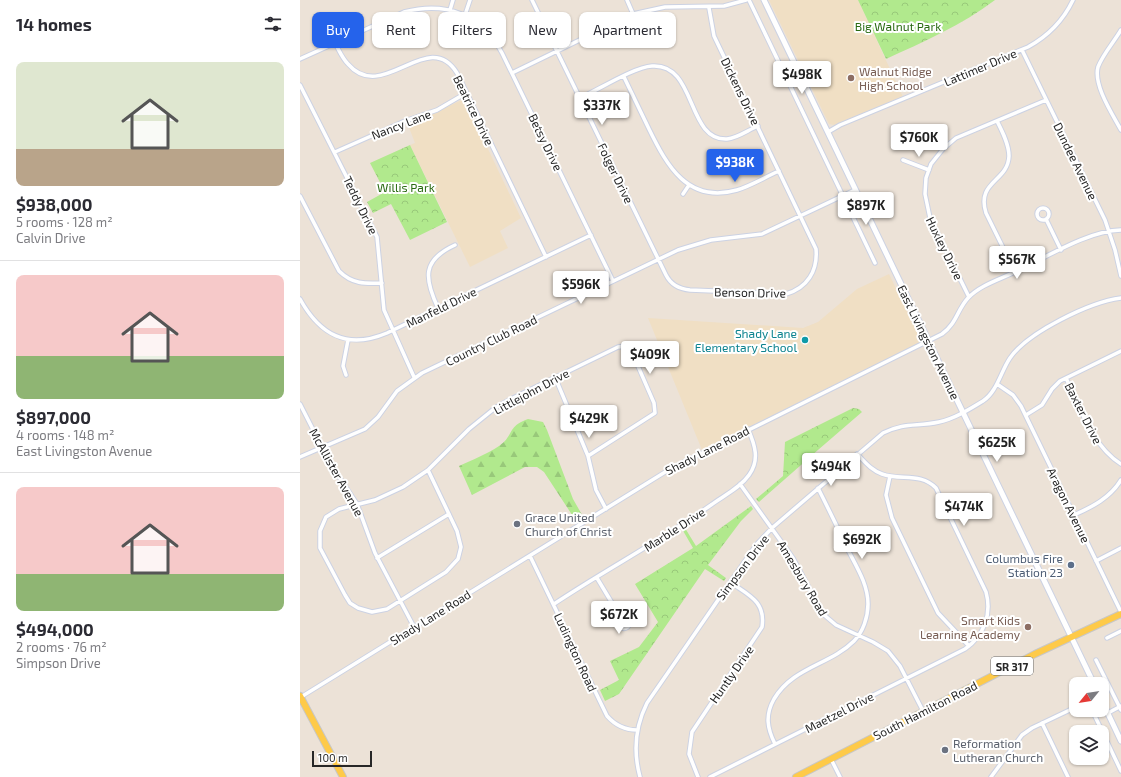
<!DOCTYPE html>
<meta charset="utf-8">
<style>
:root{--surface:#fff;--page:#f7f7f7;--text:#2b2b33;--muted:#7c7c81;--line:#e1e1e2;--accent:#2563eb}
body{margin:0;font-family:"Exo 2",sans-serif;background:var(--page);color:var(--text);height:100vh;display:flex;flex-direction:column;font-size:15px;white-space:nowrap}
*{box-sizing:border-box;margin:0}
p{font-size:13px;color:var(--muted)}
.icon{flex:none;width:22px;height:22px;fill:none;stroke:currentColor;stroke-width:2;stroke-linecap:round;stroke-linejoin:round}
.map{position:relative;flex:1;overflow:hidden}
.panel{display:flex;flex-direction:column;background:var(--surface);width:300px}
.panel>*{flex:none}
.banner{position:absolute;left:12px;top:12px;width:380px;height:36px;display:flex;gap:8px}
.needle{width:26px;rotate:240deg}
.controls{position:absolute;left:769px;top:677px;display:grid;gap:8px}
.controls a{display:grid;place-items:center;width:40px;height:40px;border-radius:8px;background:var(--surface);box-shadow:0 1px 3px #0004;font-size:20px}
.scale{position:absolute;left:12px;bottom:10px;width:60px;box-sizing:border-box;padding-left:4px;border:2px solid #272727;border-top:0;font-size:11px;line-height:14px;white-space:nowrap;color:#272727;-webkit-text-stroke:3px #fff;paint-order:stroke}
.price{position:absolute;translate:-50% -34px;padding:0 9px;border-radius:4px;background:#fff;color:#222;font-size:13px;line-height:26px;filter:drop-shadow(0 1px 2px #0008)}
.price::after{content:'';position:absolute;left:50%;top:24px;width:12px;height:9px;margin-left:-6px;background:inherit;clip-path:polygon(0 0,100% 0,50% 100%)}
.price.on{background:var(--accent);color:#fff}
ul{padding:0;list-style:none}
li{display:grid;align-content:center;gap:8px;height:212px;padding:0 16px}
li+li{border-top:1px solid var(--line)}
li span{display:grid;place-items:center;height:124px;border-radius:8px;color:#555}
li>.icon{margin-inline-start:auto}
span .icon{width:72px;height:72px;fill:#fffc;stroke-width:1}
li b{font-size:17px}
h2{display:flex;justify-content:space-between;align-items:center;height:48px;padding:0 16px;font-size:17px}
.tag{padding:0 14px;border-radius:8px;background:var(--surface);box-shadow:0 1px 3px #0004;font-size:14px;line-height:36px}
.tag.on{background:var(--accent);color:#fff}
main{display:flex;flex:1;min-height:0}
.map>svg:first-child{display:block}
</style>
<main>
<section class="panel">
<h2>14 homes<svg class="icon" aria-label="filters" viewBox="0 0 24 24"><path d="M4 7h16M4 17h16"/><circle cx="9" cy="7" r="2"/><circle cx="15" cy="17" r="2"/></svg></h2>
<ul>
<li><span style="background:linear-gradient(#dfe7d0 70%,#b9a48a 0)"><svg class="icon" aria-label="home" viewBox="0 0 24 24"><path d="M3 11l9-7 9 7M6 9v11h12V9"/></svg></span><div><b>$938,000</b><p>5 rooms · 128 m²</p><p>Calvin Drive</p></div></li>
<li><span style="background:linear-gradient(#f6c9c9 65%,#8fb573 0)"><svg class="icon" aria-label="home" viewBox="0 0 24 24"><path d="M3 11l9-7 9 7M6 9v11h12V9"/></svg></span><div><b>$897,000</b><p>4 rooms · 148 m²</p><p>East Livingston Avenue</p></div></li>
<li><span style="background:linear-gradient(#f6c9c9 70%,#8fb573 0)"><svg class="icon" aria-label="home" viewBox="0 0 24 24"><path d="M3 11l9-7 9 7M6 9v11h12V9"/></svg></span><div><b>$494,000</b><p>2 rooms · 76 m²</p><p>Simpson Drive</p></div></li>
</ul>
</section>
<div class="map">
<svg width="821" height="777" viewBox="0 0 821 777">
<defs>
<pattern id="forest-firs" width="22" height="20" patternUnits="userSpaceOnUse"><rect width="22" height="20" fill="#b1e98d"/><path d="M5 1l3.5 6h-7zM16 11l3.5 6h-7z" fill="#98c87a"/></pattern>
<pattern id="park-crowns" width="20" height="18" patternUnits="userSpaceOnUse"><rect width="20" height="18" fill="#b1e98d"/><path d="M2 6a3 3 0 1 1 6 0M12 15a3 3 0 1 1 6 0" fill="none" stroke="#98c87a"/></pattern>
</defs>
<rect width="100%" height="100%" fill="#ece2d7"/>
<path fill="#f0dfc4" d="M469,0h89l45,97 -68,28 -6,-1z
M164,99l57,119 -21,13 8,17 -38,19 -60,-122 5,-2 -7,-18z
M589,274l32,66 -1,3 -218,107 -54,-132 155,10 15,-6 39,-33z"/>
<path fill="url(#forest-firs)" d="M228,419l15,3 4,8 26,69 12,21 -7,4 -34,-52 -7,-5h-12l-53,28 -13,-29c13,-6 28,-12 40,-20 15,-10 8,-20 29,-27z"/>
<path fill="url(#park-crowns)" d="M558,0h137c-33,25 -72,42 -109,59z
M110,145l37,77 -37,18 -19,-36 -18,9 -6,-11 18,-10 -15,-29z
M553,408l6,1 3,3 -51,44 15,18 -1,1 -16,-17 -50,44 -3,-3 27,-23 2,-34z
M451,506l2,3 -12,12 -33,44 18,13 -2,3 -19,-12 -86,125 -14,7 -5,-11 19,-10 -9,-19 29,-14 19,-25 -23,-38 58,-36 -11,-19 3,-1 11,18z"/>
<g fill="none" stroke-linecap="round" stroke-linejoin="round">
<defs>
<path id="minor" d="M232,0l134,275c5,10 13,14 24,15l96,4c21,-6 32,-23 30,-45l-102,-213 -5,-28
M327,0l6,14
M449,0l126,263
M150,10l3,-10
M165,15l5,-15
M821,30c-7,12 -18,24 -23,37 -5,18 15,48 23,63
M35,43c4,7 7,15 13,21 35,41 80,-38 109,9l89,184
M722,50l83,170 10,30 6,26
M0,59l104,-47c42,-11 77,2 98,41l111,228
M212,73l121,-59 32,-7 59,-1 22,-6
M324,77c8,17 17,35 25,52 18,37 39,75 88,61 14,-4 28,-13 42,-19
M0,85l77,152 7,73 30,67
M280,98c18,-8 54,-31 72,-32 45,-3 34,75 75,73 11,-1 21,-9 31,-13
M697,121c5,10 12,23 12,35 -1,26 -33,25 -23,57l29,59
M528,132l12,-7 188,-78c20,-11 35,-26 45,-47
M35,152l70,-31 32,-11 29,-17
M603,160l26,10
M383,194l6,-9
M0,196l39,75c13,13 26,13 43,12
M737 214a6 6 0 1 1 12 0a6 6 0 1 1-12 0Z
M746,219l15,31
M669,297l-39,-79 -5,-24 1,-16 5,-14 12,-15 13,-11 90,-38
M0,299c20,36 47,51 87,34l204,-98
M138,308c-14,-30 -16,-48 17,-63
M46,375l-3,-9 5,-26
M255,377l33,79 8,34 10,19
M766,378c14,29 26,68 55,86
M697,384l16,11 8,11 100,206
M0,404l30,59 27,41 18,49 39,74
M726,415l16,-10 10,-16 8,-8 61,-30
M0,457l65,-28 13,-12 19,-26 25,-18 256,-123 33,-10 51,-6 93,-44
M128,470l29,61 4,16 -3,12 -12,13 -59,37 -15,3 -14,-4 -8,-5 -5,-8 -25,-47v-17l6,-14 13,-8 36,-9 28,-13 25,-17 41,-41 26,-21 16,-9 107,-52 9,-1 4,4 23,53 1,10 -67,43
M590,476l-4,19 6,23 46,95 31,33
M440,484l53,74 30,56 13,11 37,17 15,9 12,15 23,45
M774,515c18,-8 36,-17 47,-35
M230,556l77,160c8,9 18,14 30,14
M77,558l72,-44
M796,561l25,-13
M297,578l24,40
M254,604c51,-34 106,-63 157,-99 12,-9 29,-17 38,-30 11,-15 6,-30 -1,-46
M318.5 623a5.5 5.5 0 1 1 11 0a5.5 5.5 0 1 1-11 0Z
M807,638l14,-7
M796,660l25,50
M1,697l369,-228 272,-135c15,-11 15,-24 26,-36 12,-13 33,-19 49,-27 30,-14 70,-40 104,-41
M792,710l29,61
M808,713l13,-7
M742,723l26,54
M475,744c-8,-16 -10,-29 -1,-45 19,-32 56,-34 80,-58 9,-9 14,-24 14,-37 0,-20 -12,-38 -21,-56 -9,-20 -19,-40 -29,-60
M531,759l9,18
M340,777c-7,-26 -5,-50 7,-74l109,-158 16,-17 111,-95c23,-11 33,-6 56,-11 15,-3 31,-13 44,-21 14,-9 18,-30 27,-43 18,-26 80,-56 111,-60
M398,777l-9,-23 3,-22 70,-105c4,-26 -14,-32 -32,-45
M410,777l255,-128c19,-13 27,-35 21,-57l-50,-104c-16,-16 -35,-7 -54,-14 -11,-4 -17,-12 -25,-20
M691,777l31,-42 10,-7 44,-21"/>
<path id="secondary" d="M464,0l330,684
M802,701l19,40"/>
<path id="primary" d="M0,696l43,81
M496,777l239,-123 86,-40"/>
</defs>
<use href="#minor" stroke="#ccd2e3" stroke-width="5.5"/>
<use href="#secondary" stroke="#ccd2e3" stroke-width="7"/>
<use href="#primary" stroke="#c7c7c7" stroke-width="8"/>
<use href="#minor" stroke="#fff" stroke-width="3.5"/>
<use href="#secondary" stroke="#fff" stroke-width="5"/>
<use href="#primary" stroke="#feca49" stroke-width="6"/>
</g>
<g fill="#8d6e63" stroke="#fff" stroke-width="1.5">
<circle cx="551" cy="78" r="4"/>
<circle cx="728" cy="627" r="4"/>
</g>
<circle fill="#0f9aa8" stroke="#fff" stroke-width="1.5" cx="505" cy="340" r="4"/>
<g fill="#6b7280" stroke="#fff" stroke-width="1.5">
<circle cx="217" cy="524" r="4"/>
<circle cx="645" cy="750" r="4"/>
</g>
<circle fill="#5c6f8a" stroke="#fff" stroke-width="1.5" cx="771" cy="565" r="4"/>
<g text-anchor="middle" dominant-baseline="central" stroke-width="4" stroke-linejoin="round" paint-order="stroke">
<rect fill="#fff" stroke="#686868" stroke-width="1" x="691" y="657" width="42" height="18" rx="3"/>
<g font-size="11" font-weight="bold" fill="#272727">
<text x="712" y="666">SR 317</text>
</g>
<g font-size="12" fill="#296a12" stroke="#fff">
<text x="598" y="26">Big Walnut Park</text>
<text x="106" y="187">Willis Park</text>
</g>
<g font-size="12" fill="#272727" stroke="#fff">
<text transform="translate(680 67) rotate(-23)">Lattimer Drive</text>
<text transform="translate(441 91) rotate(64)">Dickens Drive</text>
<text transform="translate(174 110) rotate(64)">Beatrice Drive</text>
<text transform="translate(101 124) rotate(-21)">Nancy Lane</text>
<text transform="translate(246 142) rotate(64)">Betsy Drive</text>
<text transform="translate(776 161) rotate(64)">Dundee Avenue</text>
<text transform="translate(316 173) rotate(64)">Folger Drive</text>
<text transform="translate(61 205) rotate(64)">Teddy Drive</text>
<text transform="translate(645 248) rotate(64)">Huxley Drive</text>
<text transform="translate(450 292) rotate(1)">Benson Drive</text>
<text transform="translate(141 307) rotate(-26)">Manfeld Drive</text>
<text transform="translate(191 340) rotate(-26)">Country Club Road</text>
<text transform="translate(629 342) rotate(64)">East Livingston Avenue</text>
<text transform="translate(231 391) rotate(-28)">Littlejohn Drive</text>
<text transform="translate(784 413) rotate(63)">Baxter Drive</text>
<text transform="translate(407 450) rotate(-27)">Shady Lane Road</text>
<text transform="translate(37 472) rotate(61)">McAllister Avenue</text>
<text transform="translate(769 505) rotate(64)">Aragon Avenue</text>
<text transform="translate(374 529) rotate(-33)">Marble Drive</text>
<text transform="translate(442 567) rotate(-53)">Simpson Drive</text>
<text transform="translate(503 578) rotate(59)">Amesbury Road</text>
<text transform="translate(130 617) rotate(-32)">Shady Lane Road</text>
<text transform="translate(276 652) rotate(65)">Ludington Road</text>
<text transform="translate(431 674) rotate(-55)">Huntly Drive</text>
<text transform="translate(625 710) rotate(-27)">South Hamilton Road</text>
<text transform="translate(539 712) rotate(-27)">Maetzel Drive</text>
</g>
<g font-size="12" fill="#785e54" stroke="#fff" text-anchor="start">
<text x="559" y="71">Walnut Ridge<tspan x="559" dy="14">High School</tspan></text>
<text x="720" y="620" text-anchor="end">Smart Kids<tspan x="720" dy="14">Learning Academy</tspan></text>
</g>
<g font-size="12" fill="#0d838f" stroke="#fff" text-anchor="end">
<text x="497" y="333">Shady Lane<tspan x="497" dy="14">Elementary School</tspan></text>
</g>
<g font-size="12" fill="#5b616d" stroke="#fff" text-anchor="start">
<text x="225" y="517">Grace United<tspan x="225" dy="14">Church of Christ</tspan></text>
<text x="653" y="743">Reformation<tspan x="653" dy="14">Lutheran Church</tspan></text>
</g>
<g font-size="12" fill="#4e5e75" stroke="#fff" text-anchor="end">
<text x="763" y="558">Columbus Fire<tspan x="763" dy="14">Station 23</tspan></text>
</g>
</g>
</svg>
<div class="controls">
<a><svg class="needle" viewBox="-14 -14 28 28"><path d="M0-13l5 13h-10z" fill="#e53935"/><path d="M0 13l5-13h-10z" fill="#7c7c81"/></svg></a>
<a><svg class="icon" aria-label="layers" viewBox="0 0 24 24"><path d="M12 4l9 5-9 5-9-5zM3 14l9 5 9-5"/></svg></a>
</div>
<div class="scale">100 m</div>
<b class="price" style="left:502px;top:95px">$498K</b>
<b class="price" style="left:302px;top:126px">$337K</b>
<b class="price" style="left:619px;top:158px">$760K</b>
<b class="price on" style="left:435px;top:183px">$938K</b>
<b class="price" style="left:566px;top:226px">$897K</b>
<b class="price" style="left:717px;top:280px">$567K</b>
<b class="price" style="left:281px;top:305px">$596K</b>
<b class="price" style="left:350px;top:375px">$409K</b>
<b class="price" style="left:289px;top:439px">$429K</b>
<b class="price" style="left:697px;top:463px">$625K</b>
<b class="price" style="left:531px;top:487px">$494K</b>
<b class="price" style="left:664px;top:527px">$474K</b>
<b class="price" style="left:562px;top:560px">$692K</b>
<b class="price" style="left:319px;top:635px">$672K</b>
<div class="banner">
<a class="tag on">Buy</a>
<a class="tag">Rent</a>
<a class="tag">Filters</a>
<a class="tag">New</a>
<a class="tag">Apartment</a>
</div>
</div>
</main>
